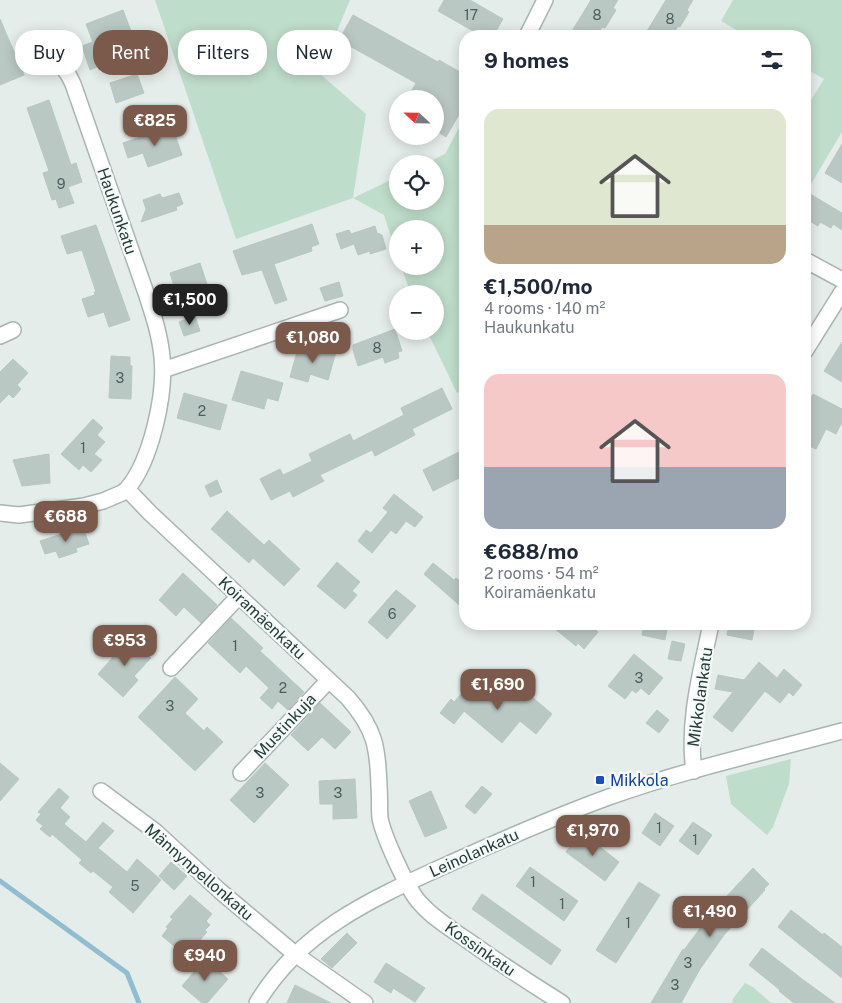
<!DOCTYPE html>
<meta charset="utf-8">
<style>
:root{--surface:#fff;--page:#f2f2f3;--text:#1f2937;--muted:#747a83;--accent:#7b5a4c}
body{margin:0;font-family:"Public Sans",sans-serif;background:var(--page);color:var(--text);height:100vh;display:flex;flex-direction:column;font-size:19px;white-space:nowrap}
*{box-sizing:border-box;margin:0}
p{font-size:16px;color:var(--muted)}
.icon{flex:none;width:28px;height:28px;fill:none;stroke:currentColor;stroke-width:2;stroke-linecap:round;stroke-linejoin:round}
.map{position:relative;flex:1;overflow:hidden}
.drawer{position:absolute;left:459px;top:30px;width:352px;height:600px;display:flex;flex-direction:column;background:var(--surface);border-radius:20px;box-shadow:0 2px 12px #0003}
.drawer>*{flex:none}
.top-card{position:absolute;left:15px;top:30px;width:369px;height:45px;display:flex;gap:10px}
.needle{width:32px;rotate:292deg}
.fabs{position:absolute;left:389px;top:90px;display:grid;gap:10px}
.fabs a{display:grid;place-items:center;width:55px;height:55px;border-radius:50%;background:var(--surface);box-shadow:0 2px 12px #0003;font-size:25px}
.price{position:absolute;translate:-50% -42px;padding:0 11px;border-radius:10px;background:var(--accent);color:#fff;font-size:16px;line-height:32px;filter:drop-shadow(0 1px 2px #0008)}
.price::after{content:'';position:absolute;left:50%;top:30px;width:15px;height:11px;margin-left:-8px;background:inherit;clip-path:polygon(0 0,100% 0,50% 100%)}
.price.current{background:#222;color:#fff}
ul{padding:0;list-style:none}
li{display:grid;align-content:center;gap:10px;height:265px;padding:0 25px}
li span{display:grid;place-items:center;height:155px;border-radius:15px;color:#555}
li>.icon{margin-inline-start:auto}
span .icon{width:90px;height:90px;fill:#fffc;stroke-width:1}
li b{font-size:21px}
h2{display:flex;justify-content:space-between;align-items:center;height:60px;padding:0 25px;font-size:21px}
.pill{padding:0 18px;border-radius:20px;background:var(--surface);box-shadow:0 2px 12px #0003;font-size:18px;line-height:45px}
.pill.current{background:var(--accent);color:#fff}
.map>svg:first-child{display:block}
</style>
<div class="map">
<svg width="842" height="1003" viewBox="0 0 842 1003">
<rect width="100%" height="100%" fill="#e5edea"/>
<path fill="#bfddcb" d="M155,0h195l-31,73 47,41 -13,84 44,-21 1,24h37v-37h-10l20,-10 20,-37v273l-8,3 -30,-62h8v-37h-24l-10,-28h34v-37h-37l-1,26 -13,-40 -31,-17 -117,41z
M733,0h109v132l-37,62v-84l19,-31 -19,-11v-32h-58l-26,-15z
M791,759l-2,25 -16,43 -6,8 -36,-31 -5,-28z
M745,983l8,4 18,16h-38l-1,-3z"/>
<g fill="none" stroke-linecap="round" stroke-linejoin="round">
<path stroke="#90bdcf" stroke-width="5" d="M0,881l127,92 12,30"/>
</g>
<path fill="#bac8c4" stroke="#b7c7c2" d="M444,0h26l33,19 -10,17h-11l-44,-25z
M591,0h27l-5,8 3,2 -11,18 -3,-1 -5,9h-28z
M666,0h27l-6,10 2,2 -9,15 -2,-1 -6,10h-28z
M123,10l11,29 -34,13 4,12 -14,6 -8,-24 11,-4 -7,-18z
M353,15l85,47 1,-2 26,15v29l-19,33 -11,-7v-31h-28l9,-16 -77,-43z
M0,19l24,56 -24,10z
M137,74l7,19 -28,10 -6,-20z
M49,100l22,65 5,-2 6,19 -14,5 6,16 -15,5 -3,-9 -4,1 -9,-27 6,-2 -22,-63z
M172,126l10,29 -34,12 -5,-14 -15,5 -5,-15z
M842,144v39l-17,-10z
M805,191l37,22v17l-9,-6 -2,4 -11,-6 -2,4 -13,-8z
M179,193l4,11 -7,3 1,3 -36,12 5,-13 -3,-9 17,-6 2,4z
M312,224l7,20 -8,3 1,4 -38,13 13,36 -12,4 -13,-34 -20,5 -9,-24z
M96,225l34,95 -21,7 -5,-15 -16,5 -6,-18 13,-4 -1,-3h2l-14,-42 -15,4 -6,-18z
M375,226l2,7 5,2 4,14 -16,5v-3l-12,4 -4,-11 -13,5 -5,-15 13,-4 2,4z
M200,263l8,24 -26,9 -4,-12 -4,2 -4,-13z
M339,282l4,14 -18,5 -5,-13z
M195,316l5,15 -16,5 -5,-14z
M395,329l7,22 -4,1 1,6 -14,5 -2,-6 -25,9 -5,-16v-5z
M842,342v40l-18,-11z
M307,344l29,8 -8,28 -18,-6 -2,8 -18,-5 7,-25 7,2z
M111,356l19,1v8l2,1 -1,33 -22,-1z
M13,359l15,14 -11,12 4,4 -8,9 -4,-4 -9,9v-31z
M241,371l42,12 -5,18 -11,-3 -3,11 -32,-9z
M442,388l10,21 -40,20 3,6 -40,21 -3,-6 -52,25 4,6 -31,16 -3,-6 -19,9 -11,-21 20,-10 3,6 29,-14 -3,-7 41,-20 3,7 51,-26 -3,-7z
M184,393l43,12 -7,25 -43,-12z
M813,394l29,15v13l-6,12 -10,-5 -10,20 -11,-5v-34z
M93,419l10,9 -6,7 8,7 -11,12 8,6 -11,12 -8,-7 -4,5 -18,-16z
M465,449v26l-32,16 -10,-21z
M49,454l1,29 -28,3 -9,-26z
M217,480l5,12 -12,5 -5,-11z
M394,494l29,23 -8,10 -9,-6 -10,13 -5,-4 -19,23 -14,-12 8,-11 5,3 17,-21 -5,-4z
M227,511l37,34 5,-5 31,29 -16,17 -31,-28 -4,5 -38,-34z
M83,527l6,17 -13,4 1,4 -18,6 -3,-7 -11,3 -5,-13z
M337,562l23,20 -8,9 5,4 -12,14 -28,-23z
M433,563l21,17 2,-2 9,7v25l-41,-36z
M183,573l34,32 -16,18 -17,-16 -8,9 -17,-16z
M396,590l20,16 -29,33 -19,-17z
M231,618l32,30 -3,3 44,41 -16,18 -10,-9 -6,8 -12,-11 9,-10 -23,-22 -6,7 -32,-30z
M549,624h39l10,8 -14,17 -6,-6 -2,3z
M644,624h24l-3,16 -23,-5z
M729,624h26l-3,16 -25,-5z
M130,638l21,20 -17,18 4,4 -15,17 -25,-23z
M672,641l13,3 -4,17 -13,-2z
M634,654l29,24 -14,17 -8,-7 -5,5 -4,-3 -7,9 -17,-13z
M759,662l18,16 7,-9 18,16 -9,11 -4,-4 -9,11 -15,-12 -33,41 -19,-15 20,-25 -18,-3 3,-14 26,5z
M175,677l23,22 -13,14 19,18 3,-4 16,15 -28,29 -57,-54z
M474,680l28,24 16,-19 34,29 -16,20 -16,-13 -18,22 -38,-32 -10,13 -14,-11 11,-14 3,3z
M320,703l31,29 -16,17 -13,-12 -14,14 -17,-16z
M657,710l12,10 -10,13 -13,-10z
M0,763l19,16 -19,22z
M265,763l24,22 -35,38 -24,-23z
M355,779l2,39 -24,1v-15h-13l-1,-23z
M482,786l10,8 -17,20 -10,-8z
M59,788l10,9 -9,11 10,9 -6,7 22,18 17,-20 11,9 -16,17 29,24 10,-13 24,21 -28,33 -24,-21 4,-5 -20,-16 -2,2 -12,-10 3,-3 -30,-26 -2,3 -10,-8 3,-3 -7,-6 5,-6 -3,-2z
M431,791l16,37 -22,9 -16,-36z
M655,813l19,13 -14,20 -18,-13z
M693,822l19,13 -14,20 -19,-14z
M581,832l38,30 -14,19 -39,-29z
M171,862l16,14 -13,14 -15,-14z
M530,867l48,34 -14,20 -48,-35z
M753,868l16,16 -5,5 1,1 -41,45 -24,34 -19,34h-30l32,-54 1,1 29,-39z
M639,882l21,13 -44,68 -20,-13z
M482,894l79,56 -10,15 -79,-56z
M190,895l22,19 -6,7 4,4 -5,5 2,2 -21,24 -24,-20 6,-8 -2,-1 7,-8 -3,-2z
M791,910l32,25 1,-2 18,14v31l-64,-51z
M347,933l10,10 -25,25 -11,-9z
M762,948l40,31 33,24h-41l-15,-12 1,-1 -31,-25z
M205,959l23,20 -21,24h-5l-20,-17z
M386,963l39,25 -10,14 -22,-14 -2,5 -17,-11z
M295,985l36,18h-44z"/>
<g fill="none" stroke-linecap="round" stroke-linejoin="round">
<defs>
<path id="minor" d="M527,36l18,-36
M52,54l16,20 5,10 73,209c7,21 14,42 16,64 4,37 -11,104 -35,132
M805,260l37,20
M0,336l13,-6
M805,351l37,-59
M163,370l177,-60
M0,513l19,2 65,-9 19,-5 19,-8 5,-4 23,24 198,185c27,31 30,49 31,89 1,10 0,21 1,31 3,17 28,73 40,85 13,15 31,26 47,37 31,22 63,43 95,63
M171,668l68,-72
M694,771c-7,-49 7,-99 17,-147
M241,773l88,-93
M101,791l55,41 64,59 75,63 70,49
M257,1003c45,-75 119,-106 196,-141 51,-23 103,-46 156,-65 75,-27 156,-45 233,-66"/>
</defs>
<use href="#minor" stroke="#a8b5b2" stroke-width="18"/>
<use href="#minor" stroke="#fff" stroke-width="15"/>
</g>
<rect fill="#1a4fb4" stroke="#f5faf8" stroke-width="2" x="595" y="775" width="10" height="10" rx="2.5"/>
<g text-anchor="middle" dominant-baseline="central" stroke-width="4.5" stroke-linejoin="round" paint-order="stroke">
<g font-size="14" fill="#4a605d">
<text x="471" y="15">17</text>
<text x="597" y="15">8</text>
<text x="670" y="19">8</text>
<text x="61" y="184">9</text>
<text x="377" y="348">8</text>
<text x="120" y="378">3</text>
<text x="202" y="411">2</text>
<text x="83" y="448">1</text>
<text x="392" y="614">6</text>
<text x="235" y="646">1</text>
<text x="639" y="678">3</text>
<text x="283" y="688">2</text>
<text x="170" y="706">3</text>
<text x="260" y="793">3</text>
<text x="338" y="793">3</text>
<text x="659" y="828">1</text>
<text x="695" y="840">1</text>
<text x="533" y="882">1</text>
<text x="135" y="886">5</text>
<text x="562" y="904">1</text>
<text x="628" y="923">1</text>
<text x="688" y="963">3</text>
<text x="675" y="985">3</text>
</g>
<g font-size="16" fill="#253e3b" stroke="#f5faf8">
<text transform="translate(117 211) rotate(71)">Haukunkatu</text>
<text transform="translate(262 618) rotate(43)">Koiramäenkatu</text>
<text transform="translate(700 697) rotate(-82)">Mikkolankatu</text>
<text transform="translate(285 726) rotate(-47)">Mustinkuja</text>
<text transform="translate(474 853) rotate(-24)">Leinolankatu</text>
<text transform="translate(199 872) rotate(41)">Männynpellonkatu</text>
<text transform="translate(480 949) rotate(35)">Kossinkatu</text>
</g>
<g font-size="16" fill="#164399" stroke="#f5faf8" text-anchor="start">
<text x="610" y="780">Mikkola</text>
</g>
</g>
</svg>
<div class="fabs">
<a><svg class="needle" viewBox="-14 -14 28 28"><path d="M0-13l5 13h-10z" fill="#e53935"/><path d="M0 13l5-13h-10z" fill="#747a83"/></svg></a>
<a><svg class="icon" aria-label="locate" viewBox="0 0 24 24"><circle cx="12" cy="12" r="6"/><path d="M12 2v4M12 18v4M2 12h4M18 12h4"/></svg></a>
<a>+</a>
<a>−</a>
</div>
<b class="price" style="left:155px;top:147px">€825</b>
<b class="price current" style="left:190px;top:326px">€1,500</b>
<b class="price" style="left:313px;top:364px">€1,080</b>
<b class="price" style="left:66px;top:543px">€688</b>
<b class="price" style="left:125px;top:667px">€953</b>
<b class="price" style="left:498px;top:711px">€1,690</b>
<b class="price" style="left:593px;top:857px">€1,970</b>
<b class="price" style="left:710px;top:938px">€1,490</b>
<b class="price" style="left:205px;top:982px">€940</b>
<div class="top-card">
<a class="pill">Buy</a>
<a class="pill current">Rent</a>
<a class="pill">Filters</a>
<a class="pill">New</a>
</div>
<section class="drawer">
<h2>9 homes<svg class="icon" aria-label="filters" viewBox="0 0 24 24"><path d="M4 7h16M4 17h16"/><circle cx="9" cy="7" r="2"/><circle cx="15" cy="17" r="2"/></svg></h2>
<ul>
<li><span style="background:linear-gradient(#dfe7d0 75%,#b9a48a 0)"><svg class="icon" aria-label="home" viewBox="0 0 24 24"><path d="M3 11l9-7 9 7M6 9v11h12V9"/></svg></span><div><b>€1,500/mo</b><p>4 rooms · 140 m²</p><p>Haukunkatu</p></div></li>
<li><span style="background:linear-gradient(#f6c9c9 60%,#9aa5b1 0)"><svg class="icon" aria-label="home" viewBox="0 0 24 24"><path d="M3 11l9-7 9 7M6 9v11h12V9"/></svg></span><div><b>€688/mo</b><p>2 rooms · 54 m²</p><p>Koiramäenkatu</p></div></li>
</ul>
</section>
</div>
